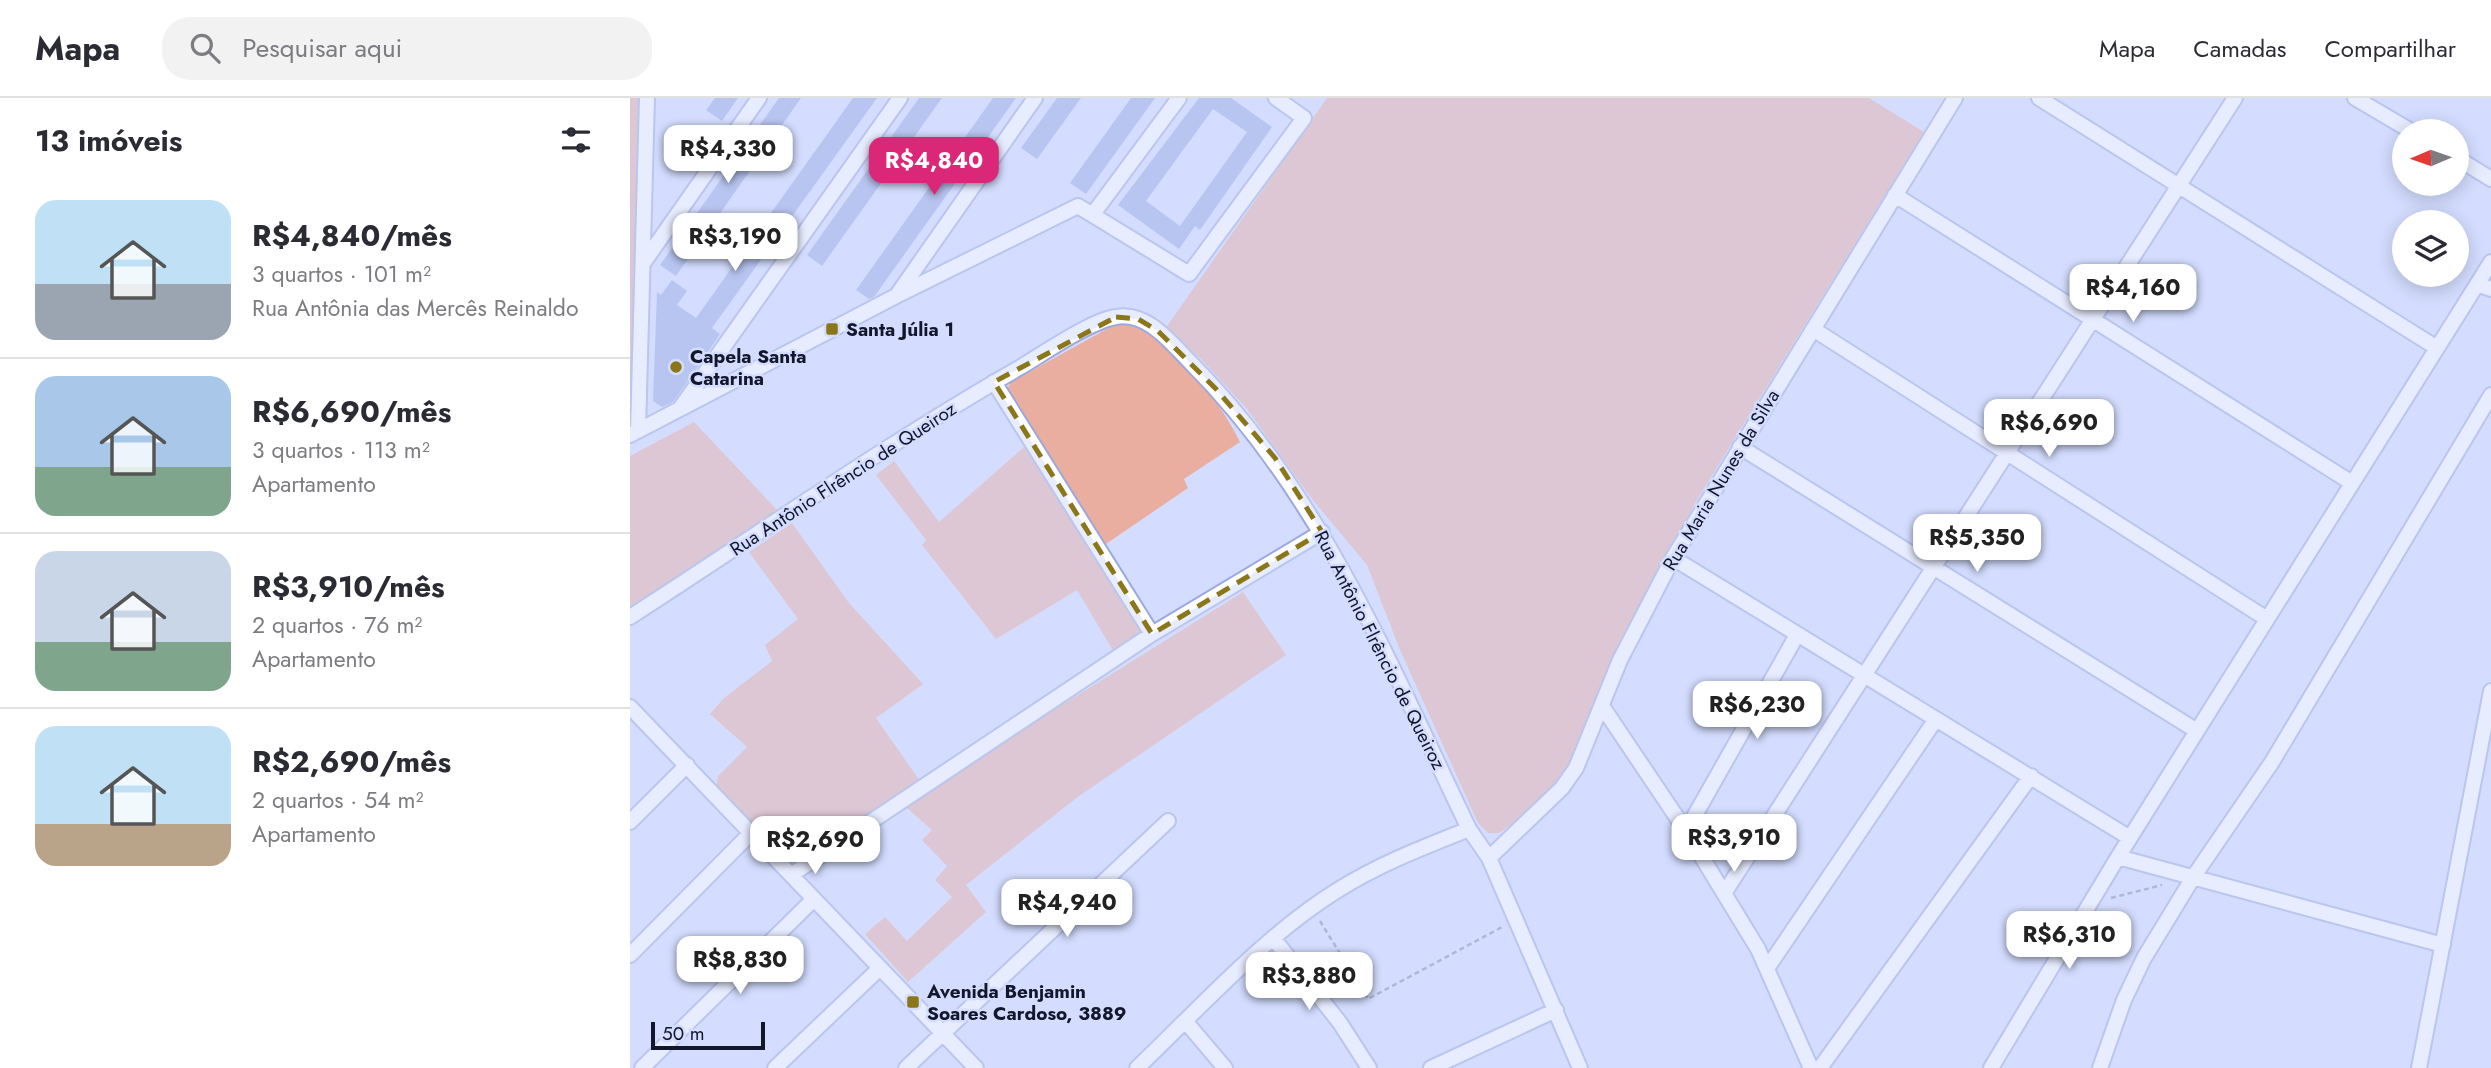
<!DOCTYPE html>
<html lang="pt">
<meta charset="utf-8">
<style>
:root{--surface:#fff;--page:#f2f2f3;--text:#2b2b33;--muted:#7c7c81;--line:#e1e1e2;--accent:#db2777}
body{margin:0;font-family:Jost,sans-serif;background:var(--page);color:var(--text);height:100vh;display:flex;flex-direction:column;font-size:26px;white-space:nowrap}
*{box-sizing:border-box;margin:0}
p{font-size:23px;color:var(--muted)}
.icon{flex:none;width:38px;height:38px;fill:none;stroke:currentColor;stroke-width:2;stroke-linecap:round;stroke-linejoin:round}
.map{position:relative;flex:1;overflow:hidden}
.side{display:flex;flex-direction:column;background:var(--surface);width:630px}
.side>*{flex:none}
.needle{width:46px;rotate:268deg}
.buttons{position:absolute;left:1762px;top:21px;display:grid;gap:14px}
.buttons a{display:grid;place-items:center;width:77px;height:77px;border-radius:50%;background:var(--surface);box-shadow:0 4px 18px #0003;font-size:35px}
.scale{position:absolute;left:21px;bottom:18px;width:114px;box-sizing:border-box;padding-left:7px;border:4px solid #13172b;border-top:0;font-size:19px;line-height:24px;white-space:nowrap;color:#13172b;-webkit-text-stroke:5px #d4ddff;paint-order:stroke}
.price{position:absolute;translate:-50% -60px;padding:0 16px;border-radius:14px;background:#fff;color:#222;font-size:23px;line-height:46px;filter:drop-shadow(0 2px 4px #0008)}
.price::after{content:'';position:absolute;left:50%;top:42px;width:21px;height:16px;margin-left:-10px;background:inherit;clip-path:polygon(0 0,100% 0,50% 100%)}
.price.on{background:var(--accent);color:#fff}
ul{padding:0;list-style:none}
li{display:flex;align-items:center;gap:21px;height:175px;padding:0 35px}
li+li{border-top:2px solid var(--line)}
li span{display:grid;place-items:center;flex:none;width:196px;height:140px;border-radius:21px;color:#555}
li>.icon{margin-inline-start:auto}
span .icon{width:84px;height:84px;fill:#fffc;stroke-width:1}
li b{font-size:30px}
h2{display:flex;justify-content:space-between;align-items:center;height:84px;padding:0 35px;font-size:30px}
header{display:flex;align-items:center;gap:42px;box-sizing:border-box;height:98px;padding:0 35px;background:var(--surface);border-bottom:2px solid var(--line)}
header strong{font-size:33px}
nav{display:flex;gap:38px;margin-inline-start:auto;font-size:24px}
.search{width:490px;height:63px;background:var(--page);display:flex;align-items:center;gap:18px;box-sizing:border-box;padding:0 24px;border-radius:28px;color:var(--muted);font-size:26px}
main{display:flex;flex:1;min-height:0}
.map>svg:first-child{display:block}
</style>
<header>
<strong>Mapa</strong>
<div class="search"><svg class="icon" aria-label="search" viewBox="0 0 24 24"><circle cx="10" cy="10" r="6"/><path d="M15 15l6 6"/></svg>Pesquisar aqui</div>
<nav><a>Mapa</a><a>Camadas</a><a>Compartilhar</a></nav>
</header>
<main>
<section class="side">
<h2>13 imóveis<svg class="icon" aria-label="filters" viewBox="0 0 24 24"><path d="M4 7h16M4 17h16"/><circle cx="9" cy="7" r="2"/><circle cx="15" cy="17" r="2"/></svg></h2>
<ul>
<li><span style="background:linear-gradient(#bfe0f5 60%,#9aa5b1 0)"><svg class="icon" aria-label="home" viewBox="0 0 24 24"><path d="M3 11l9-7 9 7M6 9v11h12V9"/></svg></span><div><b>R$4,840/mês</b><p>3 quartos · 101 m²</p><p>Rua Antônia das Mercês Reinaldo</p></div></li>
<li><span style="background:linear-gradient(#a9c7e8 65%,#7fa58c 0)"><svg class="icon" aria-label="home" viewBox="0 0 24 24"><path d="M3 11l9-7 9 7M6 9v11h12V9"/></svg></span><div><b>R$6,690/mês</b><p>3 quartos · 113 m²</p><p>Apartamento</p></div></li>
<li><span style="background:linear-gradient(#c9d6e8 65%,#7fa58c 0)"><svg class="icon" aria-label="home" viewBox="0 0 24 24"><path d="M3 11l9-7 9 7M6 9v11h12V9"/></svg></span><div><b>R$3,910/mês</b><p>2 quartos · 76 m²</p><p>Apartamento</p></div></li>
<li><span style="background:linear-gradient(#bfe0f5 70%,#b9a48a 0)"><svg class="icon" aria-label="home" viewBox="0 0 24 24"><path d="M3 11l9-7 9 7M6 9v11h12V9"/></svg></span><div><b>R$2,690/mês</b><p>2 quartos · 54 m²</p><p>Apartamento</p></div></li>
</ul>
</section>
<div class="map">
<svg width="1861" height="970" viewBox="0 0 1861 970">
<rect width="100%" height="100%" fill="#d4ddff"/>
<path fill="#eaaea0" d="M0,0h9l-1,333 -8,4z
M697,0h542l55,34 -229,371 -93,181 -22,64 -16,28 -52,48 -13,9h-11l-10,-10 -78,-173 -33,-85 -55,-66 -65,-90 -46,-50 -36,-30z
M491,223c45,9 100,80 119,121l-56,37 4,9 -85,58 -96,-157 4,-7z
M64,324l87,92 -151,92v-150z
M394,349l120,185 -29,22 -38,-64 -81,49 -74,-94 4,-5 -50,-65 18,-14 45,61z
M162,425l57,80 74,81 -47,34 44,63 -125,87 -79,-79 2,-13 29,-29 -37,-33 14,-16 48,-37 -7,-16 33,-26 -49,-67z
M613,494l43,63 -207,141 -113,89 20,27 -78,70 -43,-48 20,-17 22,24 45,-44 -17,-17 12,-14 -25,-26 10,-10 -25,-22 113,-77z"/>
<path fill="#9aa8e0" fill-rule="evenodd" d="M85,0h23l-16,23 -16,-11z
M149,0h22l-125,178 -16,-11z
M223,0h24l-165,230 8,6 -12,18 -35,50 -11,5 -9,-6 4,-109 4,3 11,-15 15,11 -10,14 19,13z
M289,0h23l-120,168 -15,-11z
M363,0h23l-142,199 -5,2 -13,-9z
M427,0h24l-44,61 -16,-11z
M501,0h24l-69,96 -16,-11z
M569,0h32l41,29 -72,103 -5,-4 -16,23 -61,-44zM583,11l34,23 -67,94 -34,-25z"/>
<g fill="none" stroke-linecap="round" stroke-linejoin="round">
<defs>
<path id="street" d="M1409,0l398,250
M1725,0l56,33
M1827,60l34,21
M1265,97l457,288
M463,116l86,-116
M14,164l115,-164
M1847,186l14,5
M267,197l138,-197
M1183,231l454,290
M364,284l158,252
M51,309l219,-309
M8,333l9,-333
M0,337l266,-139 182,-90 111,68 115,-156 -28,-20
M1110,349l457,284
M1043,460l457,280
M0,519c129,-83 256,-173 389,-249 24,-14 71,-47 97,-51 31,-6 55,26 74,45 132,132 200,303 279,467l20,29 91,210
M972,608l84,125 72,118 53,119
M0,609l346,361
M0,724l57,-57
M1056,733l111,-196
M1488,759l325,88
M859,760l73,-70 14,-20 44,-108 53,-102 282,-460
M161,777l361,-241 170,-102
M1095,794l510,-794
M644,841l66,84 29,45
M0,857l120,-121
M1138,869l168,-248
M556,924l39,46
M12,970l172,-169
M145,970l105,-100
M276,970l262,-247
M507,970c62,-59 128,-133 201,-178 41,-26 86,-43 131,-61
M801,970l125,-58
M1190,970l211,-292
M1361,970l127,-211 373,-595
M1470,970l24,-68 20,-42 50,-82 78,-114 219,-367
M1789,970l72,-377"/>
</defs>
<use href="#street" stroke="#9ba8de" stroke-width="18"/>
<path stroke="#848ba7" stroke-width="2.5" stroke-dasharray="5 3.5" stroke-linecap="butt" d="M1481,800l51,-13
M690,823l48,78 136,-73"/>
<use href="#street" stroke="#fff" stroke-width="14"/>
</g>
<path d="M0 0H1861V970H0ZM486,219l22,2 20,12 58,58 59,69 47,74 -170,102 -158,-252z" fill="#d4ddff" fill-opacity=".55" fill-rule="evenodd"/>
<path fill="none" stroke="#8c761a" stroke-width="5" stroke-dasharray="14 9" stroke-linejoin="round" d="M486,219l22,2 20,12 58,58 59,69 47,74 -170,102 -158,-252z"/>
<g fill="#8c761a" stroke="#d4ddff" stroke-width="2.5">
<rect x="195" y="224" width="14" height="14" rx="3.5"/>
<circle cx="46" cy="269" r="7"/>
<rect x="276" y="897" width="14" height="14" rx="3.5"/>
</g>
<g text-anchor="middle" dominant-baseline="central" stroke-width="5" stroke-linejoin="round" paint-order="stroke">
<g font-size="19" font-weight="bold" fill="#13172b" stroke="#d4ddff" text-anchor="start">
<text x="216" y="231">Santa Júlia 1</text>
<text x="60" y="258">Capela Santa<tspan x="60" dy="22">Catarina</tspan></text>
<text x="297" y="893">Avenida Benjamin<tspan x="297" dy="22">Soares Cardoso, 3889</tspan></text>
</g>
<g font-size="19" fill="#13172b" stroke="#d4ddff">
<text transform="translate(213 381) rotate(-33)">Rua Antônio Flrêncio de Queiroz</text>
<text transform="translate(1091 382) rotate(-59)">Rua Maria Nunes da Silva</text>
<text transform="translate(750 552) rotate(63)">Rua Antônio Flrêncio de Queiroz</text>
</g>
</g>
</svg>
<div class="buttons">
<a><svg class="needle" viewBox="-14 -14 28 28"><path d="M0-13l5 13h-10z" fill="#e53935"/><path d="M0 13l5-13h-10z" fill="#7c7c81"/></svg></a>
<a><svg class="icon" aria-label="layers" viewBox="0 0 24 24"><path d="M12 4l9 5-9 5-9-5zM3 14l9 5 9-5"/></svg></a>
</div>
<div class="scale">50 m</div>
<b class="price" style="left:98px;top:87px">R$4,330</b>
<b class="price on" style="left:304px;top:99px">R$4,840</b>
<b class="price" style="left:105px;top:175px">R$3,190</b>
<b class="price" style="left:1503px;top:226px">R$4,160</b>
<b class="price" style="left:1419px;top:361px">R$6,690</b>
<b class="price" style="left:1347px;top:476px">R$5,350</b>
<b class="price" style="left:1127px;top:643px">R$6,230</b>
<b class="price" style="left:1104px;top:776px">R$3,910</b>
<b class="price" style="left:185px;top:778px">R$2,690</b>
<b class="price" style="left:437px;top:841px">R$4,940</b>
<b class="price" style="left:1439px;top:873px">R$6,310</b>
<b class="price" style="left:110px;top:898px">R$8,830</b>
<b class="price" style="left:679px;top:914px">R$3,880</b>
</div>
</main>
